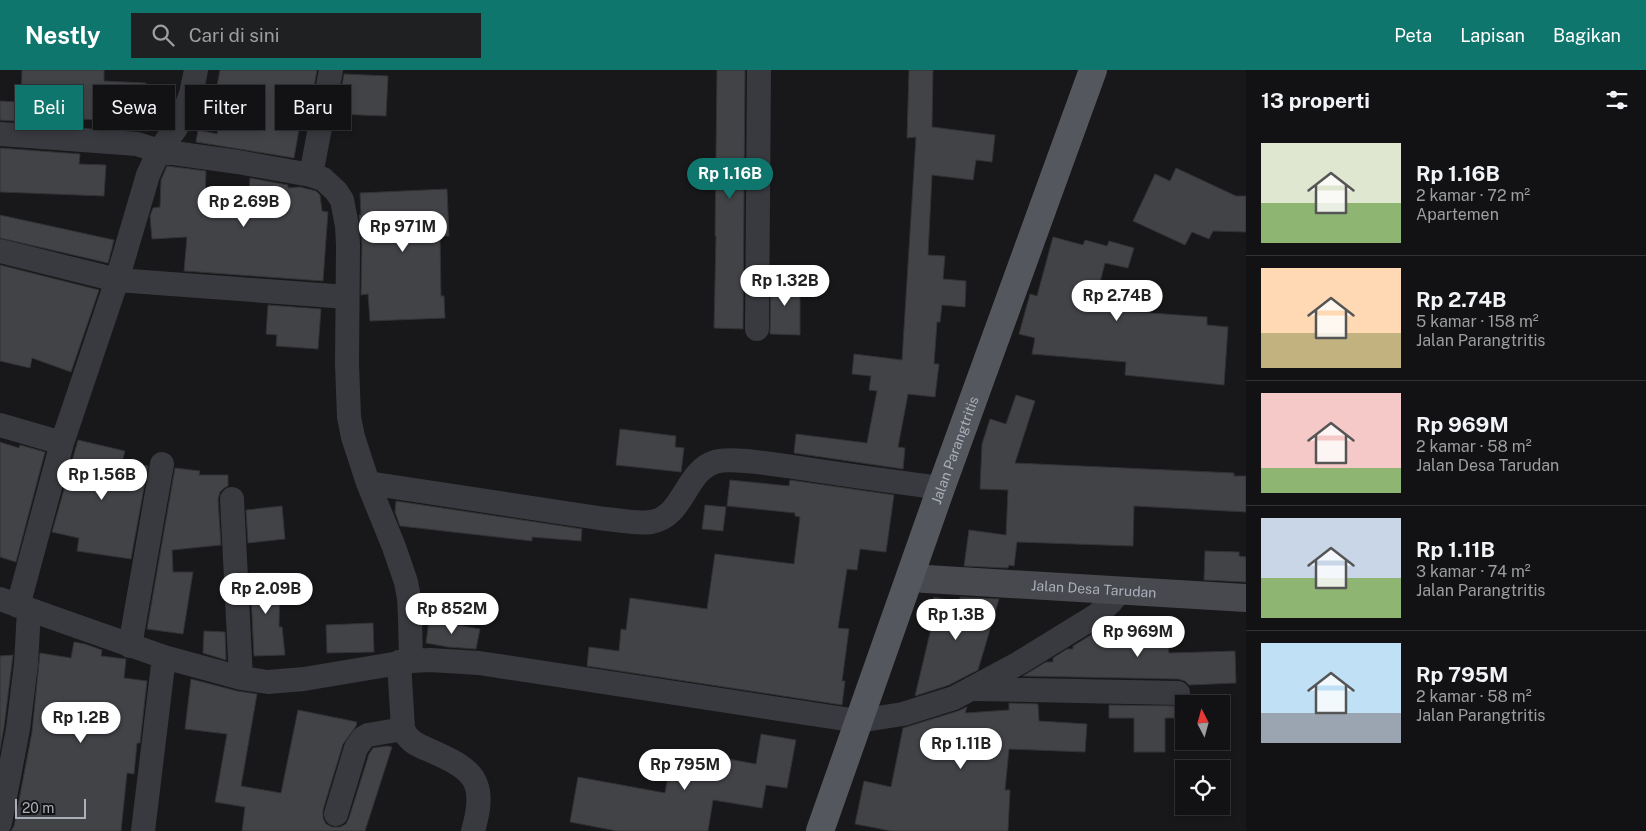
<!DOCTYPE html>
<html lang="id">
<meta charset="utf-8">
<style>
:root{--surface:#121214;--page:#1f2022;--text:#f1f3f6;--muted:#9c9ea0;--line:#313234;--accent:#0f766e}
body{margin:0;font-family:"Public Sans",sans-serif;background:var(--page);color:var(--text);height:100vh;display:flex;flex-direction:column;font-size:19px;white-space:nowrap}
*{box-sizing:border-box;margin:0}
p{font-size:16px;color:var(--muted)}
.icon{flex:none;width:28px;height:28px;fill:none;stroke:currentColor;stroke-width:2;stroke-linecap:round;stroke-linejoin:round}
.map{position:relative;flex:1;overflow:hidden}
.sheet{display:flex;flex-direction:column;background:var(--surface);width:400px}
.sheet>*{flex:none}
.top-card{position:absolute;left:15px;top:15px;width:475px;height:45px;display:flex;gap:10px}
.needle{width:32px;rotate:354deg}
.buttons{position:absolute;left:1175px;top:625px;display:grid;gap:10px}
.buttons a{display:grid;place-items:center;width:55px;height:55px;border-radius:0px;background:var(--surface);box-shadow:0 2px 8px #0003,0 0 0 1px var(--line);font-size:25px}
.scale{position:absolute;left:15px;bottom:12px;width:71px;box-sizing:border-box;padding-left:5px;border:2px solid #aaafba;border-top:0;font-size:14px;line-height:18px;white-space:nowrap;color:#aaafba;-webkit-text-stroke:4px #131315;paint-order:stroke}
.price{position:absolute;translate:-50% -42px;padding:0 11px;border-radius:18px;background:#fff;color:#222;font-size:16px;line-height:32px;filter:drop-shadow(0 1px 2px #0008)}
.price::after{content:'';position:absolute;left:50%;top:30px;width:15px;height:11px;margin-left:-8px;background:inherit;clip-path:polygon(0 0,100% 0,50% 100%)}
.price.selected{background:var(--accent);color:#fff}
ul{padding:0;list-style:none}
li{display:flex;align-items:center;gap:15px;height:125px;padding:0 15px}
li+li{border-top:1px solid var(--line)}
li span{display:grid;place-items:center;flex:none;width:140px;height:100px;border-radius:0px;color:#555}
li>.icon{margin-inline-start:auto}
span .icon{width:60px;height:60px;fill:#fffc;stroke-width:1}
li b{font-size:21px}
h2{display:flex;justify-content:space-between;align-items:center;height:60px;padding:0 15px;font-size:21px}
.chip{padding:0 18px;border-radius:0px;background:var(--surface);box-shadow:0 2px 8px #0003,0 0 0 1px var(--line);font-size:18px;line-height:45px}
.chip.selected{background:var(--accent);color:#fff}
header{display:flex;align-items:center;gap:30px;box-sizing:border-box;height:70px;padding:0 25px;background:var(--accent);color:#fff}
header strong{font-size:24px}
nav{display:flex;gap:28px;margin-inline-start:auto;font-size:18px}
.search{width:350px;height:45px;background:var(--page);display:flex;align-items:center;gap:12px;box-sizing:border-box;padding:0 18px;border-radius:0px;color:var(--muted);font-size:19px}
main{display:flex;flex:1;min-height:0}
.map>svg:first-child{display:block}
</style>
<header>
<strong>Nestly</strong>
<div class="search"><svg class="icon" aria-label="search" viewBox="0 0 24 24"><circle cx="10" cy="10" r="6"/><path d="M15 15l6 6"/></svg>Cari di sini</div>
<nav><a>Peta</a><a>Lapisan</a><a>Bagikan</a></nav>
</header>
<main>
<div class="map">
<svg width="1246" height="761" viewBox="0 0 1246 761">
<rect width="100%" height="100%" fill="#18181a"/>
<path fill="#424347" stroke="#323236" d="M22,0h82v11l42,2 -1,25 -14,-1v15l-50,-3v7l-81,-6v-19l21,1z
M220,0h97l-9,49 -7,-1 -7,40 -98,-16 2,-12 19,4 7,-36 -9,-2z
M717,0h28l-2,259 -29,-1 2,-92h-1z
M909,0h24l-1,57 63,8 -3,27 -16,-2 -3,20 -41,-5 -4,80 17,1 -2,23 23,2 -1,26 -23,-2 -2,17h-3l-3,42h5l-4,33 -27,-3 -10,53 7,1 -2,21 -109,-16 2,-19 71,9 10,-52 -8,-1 2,-14 -19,-2 2,-20 48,6 14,-223 -9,1z
M344,4l44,2 -2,40 -49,-2z
M0,78l80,6 -1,10 27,1 -2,31 -104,-4z
M167,96l39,5 -1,30 43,2 2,-25 38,7v3l12,-1 16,4 4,4 2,16 6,1 -5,69 -139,-10 3,-34 -35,2 -2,-23 3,-8 7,-1 1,-27z
M1176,98l60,28h10v36l-33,-1 -4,8 -17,-7 -7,13 -52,-24 22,-47 15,7z
M447,119l2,47h-9l1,60h3l1,22 -75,3 -2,-27 -7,1 1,-51 -3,-29h2l-1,-22z
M0,145l114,25 -6,23 -108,-25z
M1053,167l30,8 2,-5 22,6 2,-5 25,7 -6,20 -23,-5 -12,46 114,8v8l21,2 -4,58 -99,-10 1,-13 -94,-8 3,-16 -16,-4 11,-40 7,2z
M0,195l99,25 -28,82 -39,-14 -2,10 -30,-7z
M771,208l29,1v56l-30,-1z
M268,235l53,4 -3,40 -42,-3 1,-11 -11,-1z
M1016,325l19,6 -20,62 219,10v3h12v36l-112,-6 -1,40 -116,-4 -3,24 -5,-1 -1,3 -44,-2 5,-36 37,5 2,-45 -28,-1 2,-45 8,-25 16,5z
M620,359l56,7 -1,11 9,1 -3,24 -65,-7z
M78,370l47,11 -3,11 26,4 -17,93 -54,-8 2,-13 -27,-6z
M0,372l19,6 1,-3 25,7 -29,110 -16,-5z
M175,398l25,3 -1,4h29v11l-4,2 -4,4 -2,7 3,46 -49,5 1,22h20l-10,62 -36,-5z
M730,410l59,6 1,-6 104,15 -8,57 -26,-3 -3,21 -10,-1 -9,59 11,1 -7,52h3l-3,24 -255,-39 2,-19 30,4 2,-22 5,1 4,-32 77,11 8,-55 79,10 6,-47 -5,-1v-3l-68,-7z
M396,431l186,28 -1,12 -49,-4v4l-132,-15 -5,-14z
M705,435l21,2 -3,24 -21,-2z
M282,436l3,33 -37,4 -2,-33z
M1205,481l34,1v4l7,1v25l-42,-2z
M250,503h30l-1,54h3l3,28 -31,1z
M934,527l25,5 1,-5 39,2 -21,71 -29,15 -34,11 19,-80h-5z
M1153,549l1,27 14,-1 1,8 66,-2 1,32 -47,2 -4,-4 -7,-2 -155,-3 23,-14h7v-4l14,-9h6v-3l31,-19 7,-6z
M429,550l51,9 -4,20 -28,-2 -22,-4z
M373,553l1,29 -47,1 -1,-28z
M204,561l21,1 1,28 -23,-7z
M74,572l11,2 17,6 -1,6 25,3 -2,19 23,3 -7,62h-3l-3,31 -7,-1 -6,58h-110l3,-5 18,-94 8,-79 31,5z
M13,585l-9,72 -4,23v-94z
M191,609l46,12 20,3 -16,92 40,7 17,-83 59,12 -1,4 -13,18 -20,66v8l3,6 6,3h8l6,-3 3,-6 20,-64 4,-6 14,-2 5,1 -27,84h-123l3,-24 -30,-5 12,-68 -42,-5z
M1009,633l29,1 1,17 48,3 -2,28 -76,-3 -4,41h5l-2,41h-117l-36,-7 9,-43 27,6 12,-59 55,-17 9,-4 -2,6 44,-3z
M1109,635l73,1v12h-17v34h-31v-34h-25z
M761,664l35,6 -9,48 -21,-3 -4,23 -49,-8 -5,31h-91l-47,-9 8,-45 87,16 8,-44 83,15z"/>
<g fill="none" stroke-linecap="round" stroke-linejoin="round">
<path stroke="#393a3f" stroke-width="24" d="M0,64l137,10 22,7 79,11 73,13 12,4 13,12 6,9 5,26 1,19 -1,119 2,53 4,20 15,46 26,64 12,35 3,16 1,19 1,44
M311,105l20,-105
M0,181l117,29 230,17
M757,259l2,-259
M0,355l62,18
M368,413l237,36c15,1 31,5 46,3 33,-5 34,-51 64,-60 16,-5 54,2 72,4 51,8 102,15 154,22
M232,429l9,179
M0,529l164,58 77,21 27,4 36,-3 107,-18 19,-1 49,3 379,58 45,-7 51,-16 65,-35 78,-48 14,-13 8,-10
M18,536l44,-163 55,-163 31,-105 11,-24 17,-23 8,-16 7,-18 5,-24
M130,576l32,-182
M399,592l4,67c5,12 14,16 26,21 44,19 59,30 44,81
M974,619l204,4
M336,744l20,-66 7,-10 5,-3 35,-6
M0,753l18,-94 8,-65 3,-54
M143,761l21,-174"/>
<path stroke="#47494f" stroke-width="28" id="s1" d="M910,508l336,20"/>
<path stroke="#55575e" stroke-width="28" id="s2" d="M820,761l121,-343 152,-418"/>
</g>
<g text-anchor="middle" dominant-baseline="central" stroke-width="4" stroke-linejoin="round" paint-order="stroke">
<g font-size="14" fill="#aaafba" stroke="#131315">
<text stroke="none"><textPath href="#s2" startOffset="404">Jalan Parangtritis</textPath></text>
<text stroke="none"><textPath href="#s1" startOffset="184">Jalan Desa Tarudan</textPath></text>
</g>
</g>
</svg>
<div class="buttons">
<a><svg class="needle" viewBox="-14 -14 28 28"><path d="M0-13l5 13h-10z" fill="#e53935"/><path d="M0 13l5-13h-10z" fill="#9c9ea0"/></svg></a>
<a><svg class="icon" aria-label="locate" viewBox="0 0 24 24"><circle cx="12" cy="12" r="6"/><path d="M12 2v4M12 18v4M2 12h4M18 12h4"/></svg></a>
</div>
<div class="scale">20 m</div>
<b class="price selected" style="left:730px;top:130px">Rp 1.16B</b>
<b class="price" style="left:244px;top:158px">Rp 2.69B</b>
<b class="price" style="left:403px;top:183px">Rp 971M</b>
<b class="price" style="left:785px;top:237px">Rp 1.32B</b>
<b class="price" style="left:1117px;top:252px">Rp 2.74B</b>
<b class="price" style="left:102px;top:431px">Rp 1.56B</b>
<b class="price" style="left:266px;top:545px">Rp 2.09B</b>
<b class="price" style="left:452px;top:565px">Rp 852M</b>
<b class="price" style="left:956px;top:571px">Rp 1.3B</b>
<b class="price" style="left:1138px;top:588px">Rp 969M</b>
<b class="price" style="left:81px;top:674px">Rp 1.2B</b>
<b class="price" style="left:961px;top:700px">Rp 1.11B</b>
<b class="price" style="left:685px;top:721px">Rp 795M</b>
<div class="top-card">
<a class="chip selected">Beli</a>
<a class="chip">Sewa</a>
<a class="chip">Filter</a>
<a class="chip">Baru</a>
</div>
</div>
<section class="sheet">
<h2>13 properti<svg class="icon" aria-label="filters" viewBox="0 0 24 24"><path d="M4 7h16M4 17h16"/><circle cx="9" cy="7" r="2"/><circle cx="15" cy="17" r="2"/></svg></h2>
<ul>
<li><span style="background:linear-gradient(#dfe7d0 60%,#8fb573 0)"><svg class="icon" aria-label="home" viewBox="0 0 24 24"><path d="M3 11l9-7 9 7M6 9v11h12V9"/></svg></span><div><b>Rp 1.16B</b><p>2 kamar · 72 m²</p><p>Apartemen</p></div></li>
<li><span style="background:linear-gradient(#ffd9b3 65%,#c2b280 0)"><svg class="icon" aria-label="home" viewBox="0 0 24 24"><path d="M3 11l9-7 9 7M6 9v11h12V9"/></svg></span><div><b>Rp 2.74B</b><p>5 kamar · 158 m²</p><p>Jalan Parangtritis</p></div></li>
<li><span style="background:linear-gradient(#f6c9c9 75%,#8fb573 0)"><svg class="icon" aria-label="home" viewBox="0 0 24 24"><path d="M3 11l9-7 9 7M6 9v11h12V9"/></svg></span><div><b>Rp 969M</b><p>2 kamar · 58 m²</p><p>Jalan Desa Tarudan</p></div></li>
<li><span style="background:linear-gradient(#c9d6e8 60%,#8fb573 0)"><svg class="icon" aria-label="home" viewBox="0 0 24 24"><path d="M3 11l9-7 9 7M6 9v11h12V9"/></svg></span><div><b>Rp 1.11B</b><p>3 kamar · 74 m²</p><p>Jalan Parangtritis</p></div></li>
<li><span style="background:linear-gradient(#bfe0f5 70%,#9aa5b1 0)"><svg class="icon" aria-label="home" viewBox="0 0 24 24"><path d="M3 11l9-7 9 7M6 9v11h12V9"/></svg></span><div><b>Rp 795M</b><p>2 kamar · 58 m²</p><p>Jalan Parangtritis</p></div></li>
</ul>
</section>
</main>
